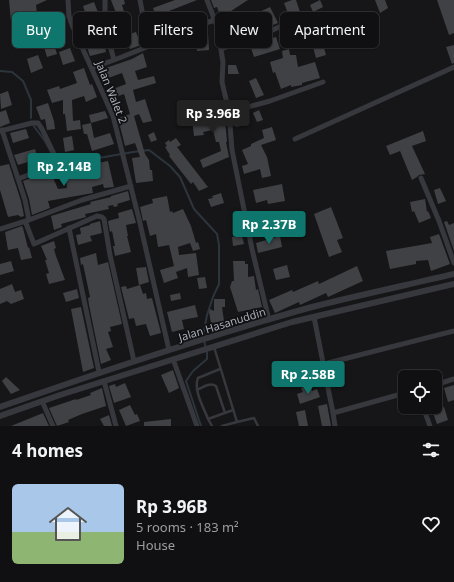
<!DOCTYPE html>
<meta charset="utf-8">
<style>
:root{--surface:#101012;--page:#1e1e20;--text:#f1f3f6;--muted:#9c9d9f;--line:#303032;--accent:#0f766e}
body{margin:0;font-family:"Noto Sans",sans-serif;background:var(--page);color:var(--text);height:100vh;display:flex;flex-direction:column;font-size:15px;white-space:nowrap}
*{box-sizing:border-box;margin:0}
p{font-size:13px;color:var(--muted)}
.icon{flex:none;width:22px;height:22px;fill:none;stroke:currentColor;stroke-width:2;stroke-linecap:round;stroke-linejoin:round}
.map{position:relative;height:426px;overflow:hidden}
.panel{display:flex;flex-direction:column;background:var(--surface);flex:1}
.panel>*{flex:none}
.top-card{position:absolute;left:12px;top:12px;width:430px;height:36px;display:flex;gap:8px}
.tools{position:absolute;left:398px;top:370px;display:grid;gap:8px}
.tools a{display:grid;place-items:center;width:44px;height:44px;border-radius:6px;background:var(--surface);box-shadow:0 1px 3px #0004,0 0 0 1px var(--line);font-size:20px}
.price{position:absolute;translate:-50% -34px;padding:0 9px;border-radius:4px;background:var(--accent);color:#fff;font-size:13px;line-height:26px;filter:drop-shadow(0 1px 2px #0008)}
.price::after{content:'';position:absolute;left:50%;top:24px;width:12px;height:9px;margin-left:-6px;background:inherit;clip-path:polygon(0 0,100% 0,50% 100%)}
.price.current{background:#222;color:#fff}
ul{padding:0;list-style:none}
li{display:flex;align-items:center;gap:12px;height:100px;padding:0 12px}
li span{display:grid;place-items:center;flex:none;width:112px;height:80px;border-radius:6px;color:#555}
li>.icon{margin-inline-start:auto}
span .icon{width:48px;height:48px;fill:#fffc;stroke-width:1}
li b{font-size:17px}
h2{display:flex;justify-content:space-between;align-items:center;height:48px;padding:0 12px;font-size:17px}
.chip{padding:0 14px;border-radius:6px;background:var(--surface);box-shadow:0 1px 3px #0004,0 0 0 1px var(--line);font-size:14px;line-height:36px}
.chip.current{background:var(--accent);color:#fff}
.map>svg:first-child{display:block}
</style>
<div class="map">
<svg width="454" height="426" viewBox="0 0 454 426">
<rect width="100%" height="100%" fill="#161618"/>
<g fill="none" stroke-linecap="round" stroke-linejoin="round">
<path stroke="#2c353c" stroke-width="2" d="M0,71l12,1 11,9 8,19v18
M33,125l12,16 9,17
M56,161l2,2h22l13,-4 40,-7 16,-2 21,16 10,11 14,32 23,25 2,11v39l-6,13 -6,18 -4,21 4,17v6l-14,12 -7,10 15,45"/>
</g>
<path fill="#404145" d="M9,0h38l-11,5 2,18 3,10 -11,4 -6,-17 -13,2z
M111,0h13l1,4 -3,1 6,19 -11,4 -5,-13 4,-2z
M175,0h22l-28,11 1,3 -6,2 -1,-5 -8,3 -2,-6z
M211,0h37l-17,11 3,8 -11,5 -6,-17 -3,1z
M292,0h4l4,12 -11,4 -5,-13z
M320,0l3,7 -10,5 -3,-7z
M375,0h10l3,8 -8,5z
M437,0h17v33l-5,2z
M94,2l5,13 -4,2 5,15 -11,4 -5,-13 4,-2 -5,-15z
M270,7l8,16 -18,7 -7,-15z
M304,22l2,8 -6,2 -2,-8z
M319,30l7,25 -10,3 -7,-26z
M121,32l2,4 13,-4 5,13 -11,4 -2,-5 -13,5 -4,-13z
M208,33l1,17 -12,1 -1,-17z
M51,34l6,20 -10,3 -6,-20z
M276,37l4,12 -26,8 -4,-12z
M104,40l2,12 -16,4 -4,-12z
M454,45v18l-2,1 -6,-17z
M70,48l5,13 -12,4 -4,-13z
M289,49l1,6h6l2,12 17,-5 5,16 -18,5v2l-11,2v-2l-10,4 -6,-17 -2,1 -3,-11 13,-4 -1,-7z
M143,53l4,14 -12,4 3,9 16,-4 2,7 -23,7 3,12 9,-3 7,22 -9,2 -4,-9 -5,2 11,38 4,6 1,10h2l1,11 -17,2 -4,-25 8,-1 -5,-14 -10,3 -7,-28 12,-4 -6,-20 -8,3 -3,-8 13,-5 -4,-11 -19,7 -3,-10 32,-11z
M38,55l5,13 -12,5 -4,-14z
M228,65h8l3,9h-11z
M84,68l6,17 2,-1 5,13 -11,5 -2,-6 -12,4 1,21 7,-1 1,9 -14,2 -2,-17h-2v-14l-11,3 -5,-13 12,-4 1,3 17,-6 -4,-11z
M256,78l8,17 -8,3 -7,-17z
M8,91l4,14 -11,4 -1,-15z
M48,103l6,18 1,8 -8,1 -2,-11 -4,1 -5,-13z
M224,107l3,35h-1l3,15 -26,11 -3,-8 21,-9 -2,-9h-3l-3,-12 -10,2 1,3 -10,1 -2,-17 18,-2 -2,-8z
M6,110l4,13 -10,4v-15z
M259,110l4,10 -6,2 -4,-9z
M105,111l3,7 -17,5 -2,-8z
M242,114l2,11 -8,2 -2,-11z
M91,123l3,15 16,-5 4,11 -22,7 -5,-17h-3l-2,-9z
M272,127l4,13 -15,5 6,12 4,19 -9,2 -2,-9 -16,5 -2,-8 6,-2 -6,-14 9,-4v-2l13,-6 -2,-8z
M26,129l3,9 -16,5 -3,-10z
M423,131l3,10 -14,5 13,28 -6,1 -2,2 -5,3 -12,-29 -10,4 -4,-9z
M154,132l3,8 -6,2 -3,-7z
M72,136l2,14 -9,2 -2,-14z
M176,138l5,7 -4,2 31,40 -9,4 -6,-9 -2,2 -22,-28 1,-1 -5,-8 2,-1 -2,-3 4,-3 1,2z
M35,149l3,10 -20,6 -4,-10z
M108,161l6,26 -10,1 -1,-4 -11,3 1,6 -45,8 2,7 -18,7 -3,-16 -6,-18 27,-10 8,18 9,-1 -1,-9 24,-3 -1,-4 11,-2 -2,-7z
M9,164l12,37 3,15 -3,1 -3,-2 -10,2 -8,-27v-24z
M282,184l3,17 -17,3 -1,-4 -11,3 -3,-13z
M440,188l6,13 -8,3 -4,-14z
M128,191l2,9 -13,4 1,2 -4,1 -1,-2 -5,1 1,3 -24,5 1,3 -25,7 1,3 -8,3 -3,-14 40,-12 -1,-2 21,-5v-1z
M221,193l3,10 -13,4 -3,-8 5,-1 -1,-2z
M167,196l3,16 2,-1 1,2 10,-4 8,17 5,17 2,-1 2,7 -7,2 -3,-8 -12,4 1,8 17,-2 3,22 -11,2 -1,-9 -11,4 2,6 -14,5 -4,-13 14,-4 -5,-21 -11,2 -2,-13 -6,2 -4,-16 -3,1 -3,-14 13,-4 -1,-4z
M425,199l2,13 1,-1 3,7 -12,5 -5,-12 -2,1 -2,-10z
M331,207l12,31 -6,2 5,12 -13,5 -15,-43z
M132,209l4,14 -10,2 2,11h-1l4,16 -16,4 -2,-10h2l-3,-15 -2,1 -2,-11 11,-3 -1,-5z
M100,221l2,12 -12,3 2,5 -14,4 -2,-10 5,-1 -1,-6 10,-3v-1z
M447,221l2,4 5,-2v28l-10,-29z
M22,226l1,2 5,20 1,-1 3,11 -11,2 -3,-12 -10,2 -3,-18z
M439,234l11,30 -19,7 -3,-11 -12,1v3l-26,5 -4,-18 46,-8 -2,-6z
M242,236l2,8 -11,2 -1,-9z
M280,236l2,11 -24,6 -2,-10z
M54,241l2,7 -2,1 2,7 9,24 -16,4 -3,-10 3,-1 -4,-13h2l-6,-14z
M96,253l2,12 10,-3 14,62 -12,3 1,4 -3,1 5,15 -7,2 5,11 -10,4 -12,-59 -1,-7 2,-1 -7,-33 -2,1 -1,-7z
M11,261l3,10 -14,4v-11z
M233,261h12v3h3v13l6,-1 2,14 2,-1 4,18 -24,5 -8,-25 2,-6h2z
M287,265l3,12 -14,3 -3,-11z
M357,266l6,15 -35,16 -2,-4 -26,12 -1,-3 -24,11 -6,-13 23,-10 1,2 25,-11 1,3z
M146,267l3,15 -10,3 -3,-17z
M205,277l2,11 -8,1 -2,-11z
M12,284l3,8 6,-2 3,9 -13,5 -4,-3 -7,3v-15z
M140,285l3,9 3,-1 1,6 5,-1 9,35 -11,3 -4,-12 -10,2 -2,-8 -5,1 -8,-32 5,-1 1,3z
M77,289l2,9 -13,4 -3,-9z
M180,293l1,6 -10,2 -1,-6z
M214,299h11v8h-3l2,14 -13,2 -2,-11 1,-3 4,2z
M195,305l3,12 -16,3 2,9 -12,3 -5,-20z
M81,307l13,61 -11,4 -12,-63z
M173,370l6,18 -10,5 -8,-18z
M6,377l14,13 -9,4 -9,-13z
M125,383l6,14 -17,6 -5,-17 6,-2 1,3z
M310,384l2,7 5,-2 3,8 -20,7 -3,-10 6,-2 -2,-4z
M454,385v15l-6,2 -4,-14z
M102,388l4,18 -24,8 -14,6 1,2 -12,4 -8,-18 27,-9v1l15,-5 -1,-2z
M327,404l4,22h-9l-4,-20z
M130,405l5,10 2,-1 3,7 -14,5 -7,-16z
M444,407l4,13 -11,4 -5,-14z
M305,410l3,16h-9l-3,-14z
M43,413l6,13h-38z
M109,415l3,11h-8l-4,-7z
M171,419v7h-27v-4z"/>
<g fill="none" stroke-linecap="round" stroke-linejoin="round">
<path stroke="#37383d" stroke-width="2.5" d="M214,347l23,75 17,-4 4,8
M220,369l-22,9c-5,12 6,30 10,41l25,-9
M197,390c6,-3 13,-8 19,-4l9,27
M208,419l4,7
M222,426l15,-4"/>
<path stroke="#37383d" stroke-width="5" d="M68,0l1,16 3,9 41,91 26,103 30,131
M140,0l3,16 5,10 31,5 36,-11
M207,0l10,26 6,36 -1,20 7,30 3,38 20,99 17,71
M221,49l45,-16 24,-11 22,-6
M114,60l33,-13
M92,68l22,-8 -9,-33v-27
M229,112l41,-11 53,-19
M2,130l23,70 4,20
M0,131l32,-8h6l4,6 14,29 1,2 -3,5 -36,14
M295,139l159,-72
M421,178l18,43 15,42
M25,221l9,23 63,-28 5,1 2,2 6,36 24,106
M69,228l30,144
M0,229l29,-9 53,-20 49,-14
M314,317l19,96
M173,359l24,67
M324,364l130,-33
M104,381l12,45
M435,385l19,-6
M42,401l11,25
M423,407l7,19
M335,426l-2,-13 72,-20"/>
<path stroke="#37383d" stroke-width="6" d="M0,407c103,-36 207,-71 312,-100 47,-12 95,-22 142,-33
M0,416l60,-21 232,-73 162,-38"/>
</g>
<g text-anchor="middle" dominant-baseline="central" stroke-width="3.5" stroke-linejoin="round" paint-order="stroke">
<g font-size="11" fill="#a8adb8" stroke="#111113">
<text transform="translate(112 92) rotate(68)">Jalan Walet 2</text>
<text transform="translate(222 324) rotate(-17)">Jalan Hasanuddin</text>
</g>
</g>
</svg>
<div class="tools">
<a><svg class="icon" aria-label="locate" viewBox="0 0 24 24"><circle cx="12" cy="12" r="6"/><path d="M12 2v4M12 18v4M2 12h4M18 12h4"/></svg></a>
</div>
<b class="price current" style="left:213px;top:134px">Rp 3.96B</b>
<b class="price" style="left:64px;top:187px">Rp 2.14B</b>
<b class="price" style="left:269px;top:245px">Rp 2.37B</b>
<b class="price" style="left:308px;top:395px">Rp 2.58B</b>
<div class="top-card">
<a class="chip current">Buy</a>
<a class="chip">Rent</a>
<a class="chip">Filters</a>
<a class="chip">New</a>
<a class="chip">Apartment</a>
</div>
</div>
<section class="panel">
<h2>4 homes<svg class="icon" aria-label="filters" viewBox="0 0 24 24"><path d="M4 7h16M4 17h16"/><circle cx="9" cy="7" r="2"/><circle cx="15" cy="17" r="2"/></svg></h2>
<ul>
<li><span style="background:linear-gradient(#a9c7e8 60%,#8fb573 0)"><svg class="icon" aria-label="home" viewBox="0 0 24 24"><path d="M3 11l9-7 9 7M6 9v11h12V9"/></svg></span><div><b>Rp 3.96B</b><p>5 rooms · 183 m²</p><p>House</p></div><svg class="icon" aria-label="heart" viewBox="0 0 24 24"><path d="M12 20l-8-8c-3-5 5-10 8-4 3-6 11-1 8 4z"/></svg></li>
</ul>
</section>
